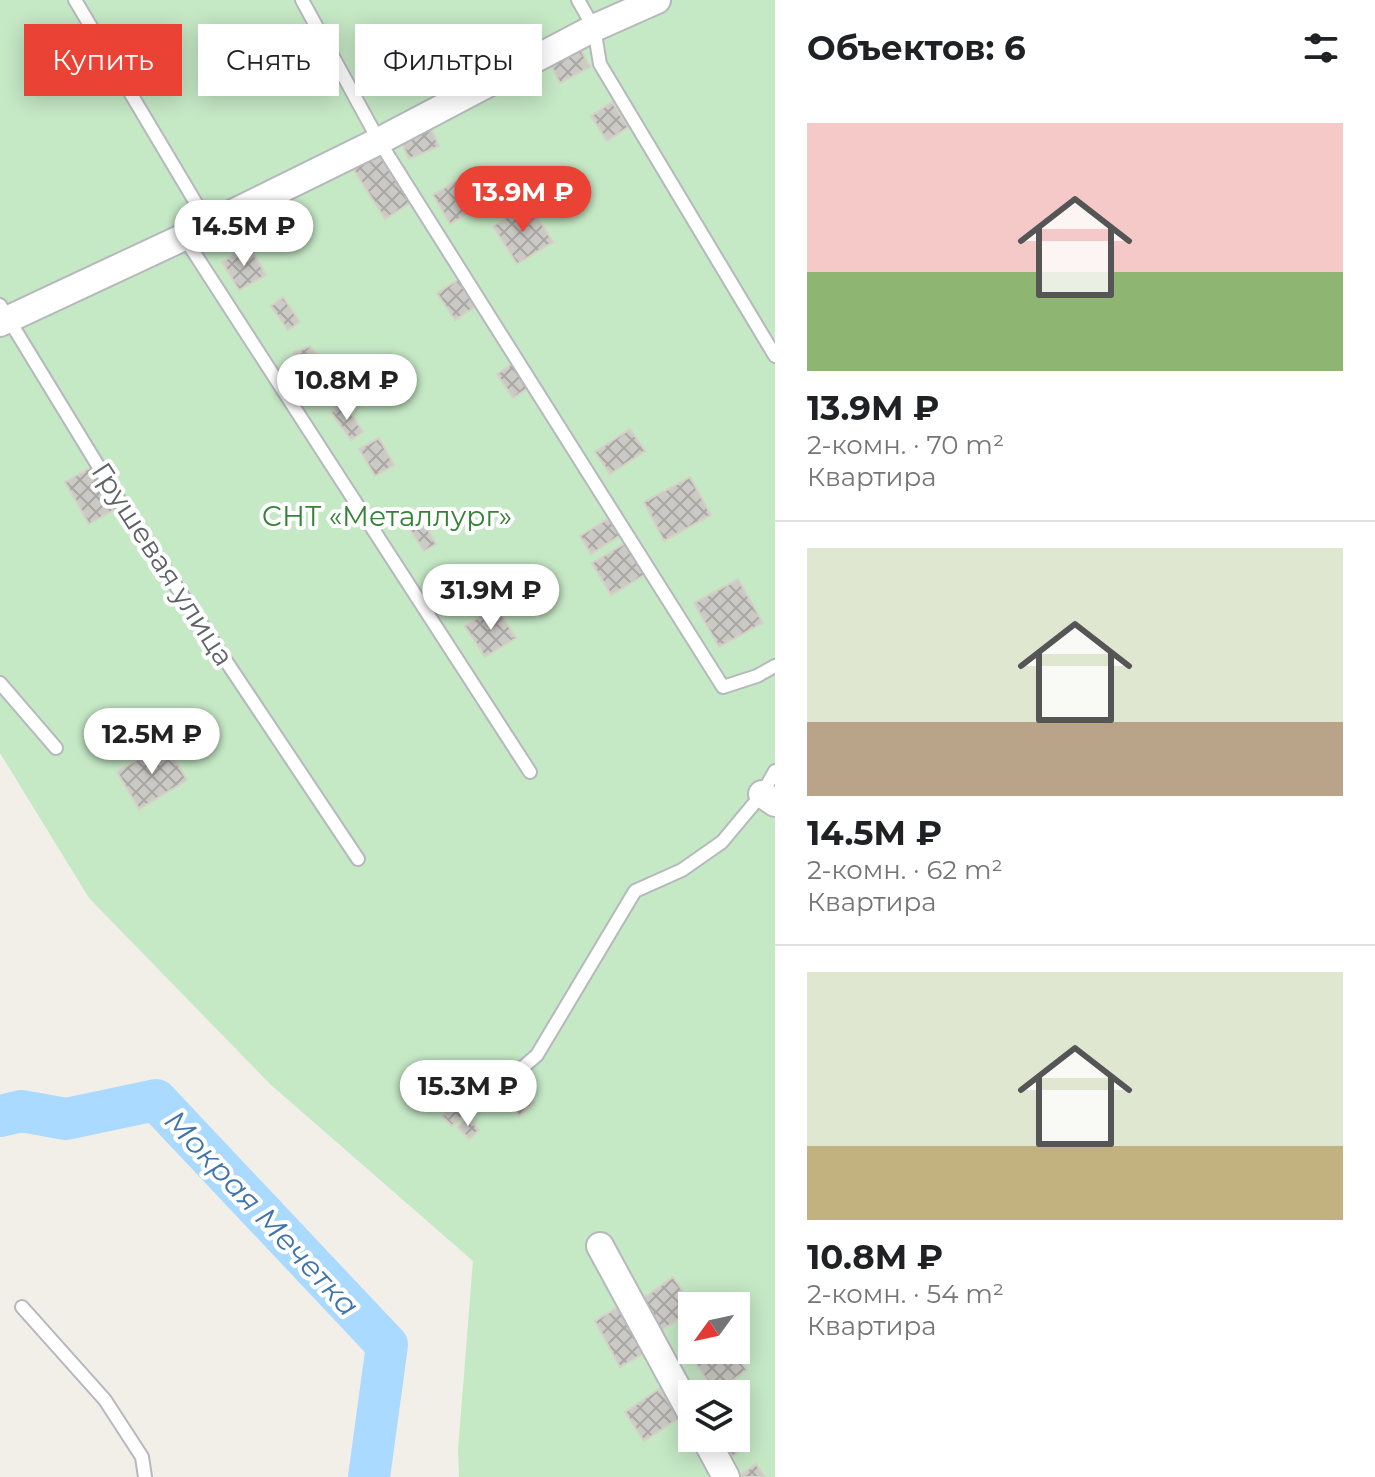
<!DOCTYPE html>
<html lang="ru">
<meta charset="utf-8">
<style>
:root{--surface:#fff;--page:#f6f6f6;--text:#202124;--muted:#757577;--line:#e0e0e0;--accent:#ea4335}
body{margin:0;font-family:Montserrat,sans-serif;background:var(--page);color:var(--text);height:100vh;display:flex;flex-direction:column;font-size:30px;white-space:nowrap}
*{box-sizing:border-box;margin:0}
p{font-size:26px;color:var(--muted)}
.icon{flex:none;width:44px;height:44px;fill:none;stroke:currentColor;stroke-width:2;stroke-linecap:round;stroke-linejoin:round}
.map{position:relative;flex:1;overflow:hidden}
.panel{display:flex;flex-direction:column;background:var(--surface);width:600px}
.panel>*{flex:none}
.banner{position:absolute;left:24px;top:24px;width:630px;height:72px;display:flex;gap:16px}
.needle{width:52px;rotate:237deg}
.fabs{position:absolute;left:678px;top:1292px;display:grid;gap:16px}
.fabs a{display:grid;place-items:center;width:72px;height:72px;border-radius:0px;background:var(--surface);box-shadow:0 4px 20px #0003;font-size:40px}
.price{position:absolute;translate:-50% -68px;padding:0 18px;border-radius:28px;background:#fff;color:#222;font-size:26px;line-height:52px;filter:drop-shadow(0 2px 4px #0008)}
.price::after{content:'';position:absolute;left:50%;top:48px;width:24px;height:18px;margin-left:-12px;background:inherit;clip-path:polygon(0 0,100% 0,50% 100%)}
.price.on{background:var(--accent);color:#fff}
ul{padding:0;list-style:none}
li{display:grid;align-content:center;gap:16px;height:424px;padding:0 32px}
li+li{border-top:2px solid var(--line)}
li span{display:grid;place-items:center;height:248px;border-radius:0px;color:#555}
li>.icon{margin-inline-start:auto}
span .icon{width:144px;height:144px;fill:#fffc;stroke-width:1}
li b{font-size:34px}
h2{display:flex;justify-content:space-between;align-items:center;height:96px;padding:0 32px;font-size:34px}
.chip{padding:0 28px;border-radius:0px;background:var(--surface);box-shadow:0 4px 20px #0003;font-size:28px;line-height:72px}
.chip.on{background:var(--accent);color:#fff}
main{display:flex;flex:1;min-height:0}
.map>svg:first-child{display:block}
</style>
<main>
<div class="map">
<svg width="775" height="1477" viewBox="0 0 775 1477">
<defs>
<pattern id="building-cross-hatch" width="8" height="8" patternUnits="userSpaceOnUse" patternTransform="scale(2)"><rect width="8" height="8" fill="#cccac5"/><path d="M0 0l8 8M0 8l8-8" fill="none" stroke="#a9a8a4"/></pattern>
</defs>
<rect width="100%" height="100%" fill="#f1efe8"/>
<path fill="#c5e8c5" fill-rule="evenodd" d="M0,0h775v1477h-316l-1,-27 15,-189 -203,-177 -181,-186 -89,-145zM692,1306h44v44h-44zM692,1394h44v44h-44z"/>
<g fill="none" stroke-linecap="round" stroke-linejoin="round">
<path stroke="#aadaff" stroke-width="42" d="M0,1116l21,-5 45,8 90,-19 231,245 -18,132"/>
</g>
<path fill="url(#building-cross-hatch)" stroke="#d6d1c6" stroke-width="2" d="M581,50l9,17 -30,16 -9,-18z
M612,102l16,25 -21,14 -16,-25z
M429,124l10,22 -30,13 -10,-22z
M377,151l33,52 -25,16 -33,-52z
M464,176l18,29 -32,19 -17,-29z
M529,203l24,39 -36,22 -24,-38z
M249,246l17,29 -27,15 -17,-28z
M464,276l17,27 -26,17 -18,-27z
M283,297l17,25 -12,8 -17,-24z
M310,346l18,24 -13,10 -22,-27z
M515,362l16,24 -18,12 -16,-24z
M344,403l19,29 -12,8 -20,-28z
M630,429l15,22 -35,23 -15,-22z
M379,438l15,27 -19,11 -16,-27z
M97,464l24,42 -32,18 -24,-42z
M690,477l21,38 -47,26 -20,-39z
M611,517l11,17 -31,20 -11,-18z
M423,521l13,23 -12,7 -15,-23z
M626,543l18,32 -33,20 -19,-32z
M738,579l25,44 -44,24 -25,-44z
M496,606l20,32 -31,19 -20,-31z
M165,743l22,37 -48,29 -22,-37z
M523,1090l11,13 -15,13 -11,-13z
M454,1106l9,10 -11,10 -10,-10z
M468,1118l11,12 -10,9 -11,-12z
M673,1277l20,29 -1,4 -30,20 -21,-30z
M620,1306l26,46 -26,15 -25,-46z
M710,1350h22l15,20 -32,22 -21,-31z
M659,1389l20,29 -35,23 -19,-29z
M736,1430l11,16 -15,11 -13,-19h17z
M756,1464l9,13h-27z"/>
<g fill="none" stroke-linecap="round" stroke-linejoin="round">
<defs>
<path id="service" d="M75,0l134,225
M302,0l77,141 344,546 34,-11 18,-10
M578,0l16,28 6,36 175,292
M184,237l346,535
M0,305l122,200 236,354
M0,683l56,65
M487,1099l50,-44 98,-164 47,-21 40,-28 40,-48 13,-23
M22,1307l83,93 37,57 3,20"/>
<path id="minor" d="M0,323l184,-86 195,-96 215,-113 63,-28
M762,794l13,9
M600,1246l92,169
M705,1438l21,39"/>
</defs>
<use href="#service" stroke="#b5b8bc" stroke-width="16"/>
<use href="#minor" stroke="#b5b8bc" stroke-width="30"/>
<use href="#service" stroke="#fff" stroke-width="12"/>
<use href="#minor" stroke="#fff" stroke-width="26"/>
</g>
<g text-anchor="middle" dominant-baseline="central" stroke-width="8" stroke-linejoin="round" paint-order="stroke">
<g font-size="28" fill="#348238" stroke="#fff">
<text x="387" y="516">СНТ «Металлург»</text>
</g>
<g font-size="28" fill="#5f6368" stroke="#fff">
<text transform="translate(163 564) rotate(57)">Грушевая улица</text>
</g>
<g font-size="30" font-style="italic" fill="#4174aa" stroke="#fff">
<text transform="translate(262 1213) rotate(47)">Мокрая Мечетка</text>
</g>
</g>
</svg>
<div class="fabs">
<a><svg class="needle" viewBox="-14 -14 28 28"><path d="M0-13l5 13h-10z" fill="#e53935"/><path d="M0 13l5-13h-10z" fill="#757577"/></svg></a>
<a><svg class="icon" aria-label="layers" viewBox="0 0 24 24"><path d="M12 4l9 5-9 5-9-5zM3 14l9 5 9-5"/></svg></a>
</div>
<b class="price on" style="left:523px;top:234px">13.9M ₽</b>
<b class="price" style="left:244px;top:268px">14.5M ₽</b>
<b class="price" style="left:347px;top:422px">10.8M ₽</b>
<b class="price" style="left:491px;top:632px">31.9M ₽</b>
<b class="price" style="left:152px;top:776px">12.5M ₽</b>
<b class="price" style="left:468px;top:1128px">15.3M ₽</b>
<div class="banner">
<a class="chip on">Купить</a>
<a class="chip">Снять</a>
<a class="chip">Фильтры</a>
</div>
</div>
<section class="panel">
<h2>Объектов: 6<svg class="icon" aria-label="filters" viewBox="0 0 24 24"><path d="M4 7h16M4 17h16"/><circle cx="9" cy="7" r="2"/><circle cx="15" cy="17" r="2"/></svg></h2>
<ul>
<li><span style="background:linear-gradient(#f6c9c9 60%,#8fb573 0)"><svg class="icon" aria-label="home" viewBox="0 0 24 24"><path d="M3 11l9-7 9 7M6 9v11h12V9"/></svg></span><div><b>13.9M ₽</b><p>2-комн. · 70 m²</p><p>Квартира</p></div></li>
<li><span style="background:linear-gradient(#dfe7d0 70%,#b9a48a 0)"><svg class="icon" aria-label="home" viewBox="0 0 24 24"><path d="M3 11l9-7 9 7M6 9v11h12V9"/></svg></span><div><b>14.5M ₽</b><p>2-комн. · 62 m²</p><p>Квартира</p></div></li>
<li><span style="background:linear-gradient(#dfe7d0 70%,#c2b280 0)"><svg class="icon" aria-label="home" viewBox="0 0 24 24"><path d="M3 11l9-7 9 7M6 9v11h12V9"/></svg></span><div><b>10.8M ₽</b><p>2-комн. · 54 m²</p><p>Квартира</p></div></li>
</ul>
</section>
</main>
